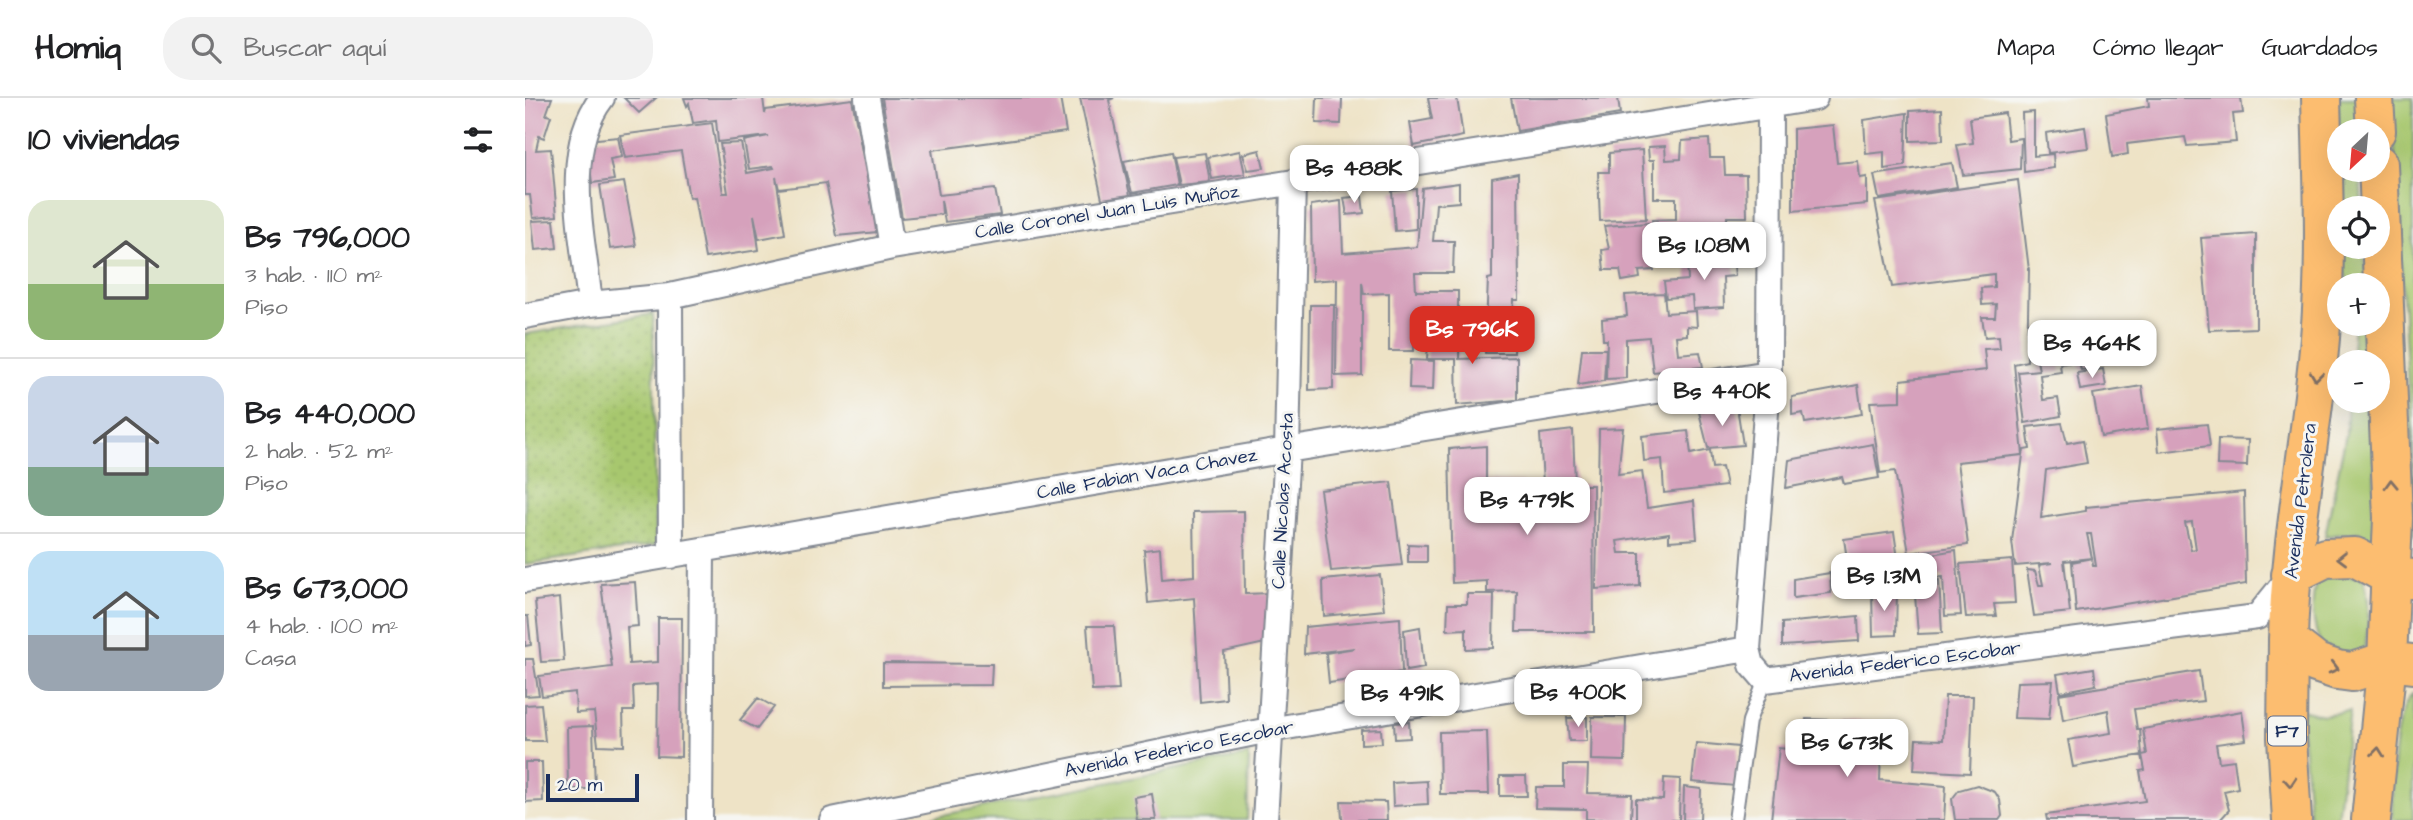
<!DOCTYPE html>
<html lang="es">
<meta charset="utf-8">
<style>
:root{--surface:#fff;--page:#f2f2f2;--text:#202124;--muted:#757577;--line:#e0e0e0;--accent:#d93025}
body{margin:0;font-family:"Architects Daughter",sans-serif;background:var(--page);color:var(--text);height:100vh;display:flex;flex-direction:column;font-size:26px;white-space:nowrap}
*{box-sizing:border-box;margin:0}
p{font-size:23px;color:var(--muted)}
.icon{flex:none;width:38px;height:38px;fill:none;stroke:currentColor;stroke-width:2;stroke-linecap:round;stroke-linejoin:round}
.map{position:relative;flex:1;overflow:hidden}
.sheet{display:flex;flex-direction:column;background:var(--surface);width:525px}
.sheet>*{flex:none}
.needle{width:46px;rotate:206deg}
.controls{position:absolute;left:1802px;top:21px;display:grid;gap:14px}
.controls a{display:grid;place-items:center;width:63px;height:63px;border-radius:50%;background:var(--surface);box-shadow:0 7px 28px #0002;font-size:35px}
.scale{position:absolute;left:21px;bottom:18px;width:93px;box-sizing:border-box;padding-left:7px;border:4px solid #1b2f5e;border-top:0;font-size:19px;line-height:24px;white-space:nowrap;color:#1b2f5e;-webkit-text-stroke:5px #f6f6f2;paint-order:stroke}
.price{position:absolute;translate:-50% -60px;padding:0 16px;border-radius:14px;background:#fff;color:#222;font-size:23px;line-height:46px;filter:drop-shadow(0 2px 4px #0008)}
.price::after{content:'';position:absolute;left:50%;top:42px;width:21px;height:16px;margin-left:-10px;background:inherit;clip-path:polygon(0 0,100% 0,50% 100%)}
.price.active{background:var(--accent);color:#fff}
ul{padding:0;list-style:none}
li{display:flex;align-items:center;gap:21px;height:175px;padding:0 28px}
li+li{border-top:2px solid var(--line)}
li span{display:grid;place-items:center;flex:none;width:196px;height:140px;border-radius:21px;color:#555}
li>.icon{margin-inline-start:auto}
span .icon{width:84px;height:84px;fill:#fffc;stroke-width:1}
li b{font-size:30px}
h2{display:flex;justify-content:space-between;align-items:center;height:84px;padding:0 28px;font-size:30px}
header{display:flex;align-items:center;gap:42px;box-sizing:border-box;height:98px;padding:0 35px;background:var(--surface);border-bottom:2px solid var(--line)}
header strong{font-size:33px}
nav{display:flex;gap:38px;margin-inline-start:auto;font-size:24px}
.search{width:490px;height:63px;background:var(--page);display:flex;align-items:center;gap:18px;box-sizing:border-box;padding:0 24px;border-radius:28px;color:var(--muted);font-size:26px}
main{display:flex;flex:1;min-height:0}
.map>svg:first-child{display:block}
</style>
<header>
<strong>Homiq</strong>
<div class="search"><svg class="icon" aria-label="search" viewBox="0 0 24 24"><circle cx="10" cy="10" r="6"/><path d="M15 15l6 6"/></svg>Buscar aquí</div>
<nav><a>Mapa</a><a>Cómo llegar</a><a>Guardados</a></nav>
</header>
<main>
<section class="sheet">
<h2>10 viviendas<svg class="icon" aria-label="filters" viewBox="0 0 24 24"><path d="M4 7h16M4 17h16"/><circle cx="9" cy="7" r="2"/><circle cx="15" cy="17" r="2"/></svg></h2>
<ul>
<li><span style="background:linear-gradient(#dfe7d0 60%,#8fb573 0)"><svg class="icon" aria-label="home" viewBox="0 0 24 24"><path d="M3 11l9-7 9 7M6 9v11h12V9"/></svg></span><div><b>Bs 796,000</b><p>3 hab. · 110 m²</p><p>Piso</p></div></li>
<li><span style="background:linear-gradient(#c9d6e8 65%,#7fa58c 0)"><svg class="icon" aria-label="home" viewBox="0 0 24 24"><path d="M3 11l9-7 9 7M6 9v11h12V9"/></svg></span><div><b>Bs 440,000</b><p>2 hab. · 52 m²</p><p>Piso</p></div></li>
<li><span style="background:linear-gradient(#bfe0f5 60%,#9aa5b1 0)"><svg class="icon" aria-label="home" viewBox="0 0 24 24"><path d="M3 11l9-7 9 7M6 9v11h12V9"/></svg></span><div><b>Bs 673,000</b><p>4 hab. · 100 m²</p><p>Casa</p></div></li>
</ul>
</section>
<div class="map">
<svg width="1888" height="722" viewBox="0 0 1888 722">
<defs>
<pattern id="park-dots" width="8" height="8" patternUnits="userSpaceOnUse" patternTransform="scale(1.75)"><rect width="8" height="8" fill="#a7c76e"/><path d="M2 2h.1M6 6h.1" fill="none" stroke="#8fab62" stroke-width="1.8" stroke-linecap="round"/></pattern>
</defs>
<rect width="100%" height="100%" fill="#f6f6f2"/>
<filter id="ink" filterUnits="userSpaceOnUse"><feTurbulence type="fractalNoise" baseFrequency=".0143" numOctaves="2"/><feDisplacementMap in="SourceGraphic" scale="14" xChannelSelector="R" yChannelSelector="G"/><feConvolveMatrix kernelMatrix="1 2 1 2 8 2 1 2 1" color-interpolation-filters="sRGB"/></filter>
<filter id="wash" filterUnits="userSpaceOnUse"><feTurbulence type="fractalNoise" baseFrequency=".00686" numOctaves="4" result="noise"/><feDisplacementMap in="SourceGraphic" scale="28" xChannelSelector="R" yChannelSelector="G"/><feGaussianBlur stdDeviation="1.57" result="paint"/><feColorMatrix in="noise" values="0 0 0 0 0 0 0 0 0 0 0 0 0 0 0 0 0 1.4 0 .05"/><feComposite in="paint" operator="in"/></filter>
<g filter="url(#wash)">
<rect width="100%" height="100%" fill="#eee3c6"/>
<path fill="#a7c76e" stroke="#617b66" stroke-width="2" d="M1813,0h18l2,33h-18v39h20l2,38h-22z
M1867,0h21v438l-3,-4 2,-74z
M1816,149h23l2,38h-17l-7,-20z
M1829,226h14l2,38h-19z
M1823,303h24l4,141 -18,-10 -33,4 21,-102z
M1796,476l42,3c8,20 7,62 -3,82l-38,-13c-10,-19 -14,-53 -1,-72z
M1888,595v127h-21c1,-35 -2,-101 21,-127z
M1775,612l23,5 27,-4 -13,109h-27z
M724,657l-2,65h-330z"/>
<path fill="url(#park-dots)" stroke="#617b66" stroke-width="2" d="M128,216l3,231 -131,19v-230z"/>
<g id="blocks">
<path fill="#d6a1bc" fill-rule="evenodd" d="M0,0h27l-6,17 5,1 -7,22 -5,-2 -3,14 15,-1 6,67 -24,2 -3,-23h-5z
M99,0h32l-17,15z
M159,0h79l2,16 1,-4 86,-11 25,133 -40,4 -11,-53 -47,6 -3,-12 9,57 -26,5 -5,-24 5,35 -54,8 -11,-61 -5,1 -8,-47 -56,7 -5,-23 92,-12 11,70h5l-8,-49 21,-1 6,30 27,-5 -1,-2 -24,3 -5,-28 24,-5 -50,6 -2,-22 -23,3 -4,-20 -2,3z
M357,0h178l6,34 -134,18 7,45 56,-6 5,26 -55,7 -4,-22 1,14 -40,4z
M555,0h34l-5,2 21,95 -28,4z
M792,0h25l-1,26 -25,-1z
M903,0h29l6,38 -49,10 -4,-23 22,-4z
M986,0h107l2,16 -103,17z
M1623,0h93l2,15 -10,1 3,28 -49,4 -2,-9 -58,7 1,10 -16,3 -6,-43 43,-8z
M1417,11l1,31 -33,1v-30z
M1509,14v44l19,-2 1,14 -30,4 -2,-59z
M1382,15l-2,53 -21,3v-17l-18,2 -2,-34z
M1480,15l3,27 13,-2 -1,31 -57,6 -6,-30 16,-2 -3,-25z
M1308,27l4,38 21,-2 2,17 7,-1v27l-74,7v-82z
M1560,29l3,21 -40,5 -2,-20z
M93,39l4,20 -12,2 4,21 -22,3 -5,-43z
M1184,41l1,19h14l1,17h21l1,42h-20v18l-61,1v14h-13l-1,-30 24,-1v-21h-22v-38h-5l-1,-13 17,-1 1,14 15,-1 1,-18z
M735,52l4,18 -16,2 -5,-16z
M1117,52l4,69 -46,2 -2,-49h11v-19z
M715,53l5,23 -33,5 -4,-22z
M646,54l6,33 -45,8 -8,-32z
M680,55l5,29 -31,3 -6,-28z
M1427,65l5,24 -78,12 -5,-24z
M993,75l1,127h-5l-1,15h3l-2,38h-29l3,-74 4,-1v-100z
M1493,82l11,90 -2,91 -13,3 9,91 1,-5 6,-1 -3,-22 35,-4 5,20 16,-3 4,23 -41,7 -5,48 45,-7v-4l158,-15 2,92 -170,28 -4,-50 20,-4 1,8h3l-5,-32h-4l5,24 -28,3 6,51 -36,4 -7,-46 8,1 4,14h4l-4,-20 13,-2 -37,3 -3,-25 11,-86 -66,7 11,83 -59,8 -14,-82 -15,2 -10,-71 31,-1v-21l85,-10 -2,-21 16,-1 -1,-12 -14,1 -3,-20h13l1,-13 -14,1 -1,-17 13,-1v-13l-102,13 -17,-86zM1667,424l4,27 -5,1 -6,-27z
M99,84l12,64 -26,3 -10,-64z
M934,85v19l-23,2 -3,37h21l-1,32h-38l1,18h42v22l-43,-1 -1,39h-25v-58l-25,1 -2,-12v93l-26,1 1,-97 -25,2 -1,-76 30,-4 2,52 74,-6 5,-59z
M891,91v40l-21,2 -3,-40z
M837,98l2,17 -17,2 -3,-17z
M29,122l3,28 -22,2 -3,-29z
M1124,125l5,47 -15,1 1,7 -18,3 -2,-11h-16l-2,-20 7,-1 -5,-23z
M1731,136v94l-47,2 -8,-92z
M1208,157l2,21 -12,1 1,30 -31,2 -1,-13 -26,2 -2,-16 24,-2 -1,-20z
M1139,195l2,20 30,-2 1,16 -10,-1v9l-11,1 2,18 22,-2 3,15 -50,5 -4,-35 -23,2v39l-20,1 1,-39h-4l-1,-21 25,-3 -2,-21z
M785,207h24l-1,84 -24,1z
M905,217l30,1 -1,43 58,-2v43l-60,5 -1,-46h-29z
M1569,249l3,21 -16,2 -2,-9 -19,3 1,8 -21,3 3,25 15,-2 3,18 -36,7 -7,-51 21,-2 -3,-14z
M1057,251h24l-2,32 -26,4z
M885,262l24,1 -1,29 -24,-1z
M1578,271l3,17 -26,4 -3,-17z
M1333,287l4,29 -57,9 -2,-10 -11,2v-18z
M1617,288l6,43 -47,8 -8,-43z
M1212,309l6,38 -35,3 -9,-36z
M1682,326l3,22 -51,6 -2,-23z
M1098,330l-5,46 24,-3 5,37 47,-7 3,38 -28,2v-8l-52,8 2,12h21v33l-44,3 3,-160z
M1048,332l2,55h18l1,147h-78l1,-41 -30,1v-11l-35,2 -3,-134 37,-3v36l57,1 -3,-49z
M1163,333l3,23 19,-4 2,18 10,-1 4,19 -62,7 -2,-34 -18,2 -2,-25z
M1693,341l30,1 -1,26 -30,-1z
M1348,346l6,34 -35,6 -2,-7 -56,11 3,-28z
M866,384l11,83 -71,6 -11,-81z
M719,413l1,83 25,-1 -5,50 -41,9 2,47 -26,3 -6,-104 -46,5 -4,-53 16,-2 2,31 32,-3 -1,-64z
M1369,434l4,27 20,-3 2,24 -45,7 -4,-24 -23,3 -4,-27z
M883,446l19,1v17h-19z
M1431,452l5,65 -16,1 -2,-39 -22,1 -1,-22z
M1487,462l3,43 -21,1 2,12 -30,1 -6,-53z
M1305,475l1,20 -38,5v-19z
M855,477l4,35 -60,6 -1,-36z
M1414,482l3,53 -24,1 -4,-52 6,-1 1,5v-5z
M110,484l3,44 -11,1 2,37 29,-2v-44h24l-1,139 -24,-1 1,-72 -25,2 1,25h-11l1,35 -26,-1 -4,-33 -18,1 -1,-21 -33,4 -3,-20 73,-9 -11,-83z
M1372,492l-1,45 -23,1 -1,-45z
M942,496h27l-1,54 -27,1v-20l-19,1 1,-26h19z
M34,500l5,63 -23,1 -6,-61z
M0,518h3l3,29 -6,1z
M1333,518l1,25 -77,5v-23z
M875,520l2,54 -73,11 -3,-30 29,-5 -51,6 1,-27z
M562,528h27l5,64 -27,1z
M895,529l4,41 -18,3 -2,-41z
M0,561h8l6,36 -14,1z
M358,565l109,1 -1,21 -108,1z
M1569,570l2,17 -36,7 -3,-18z
M1674,573l4,30 -69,8 3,20h3l2,26 -69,12 -5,-27 43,-7 -3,-23 -45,10 -4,-26z
M1528,583l-4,38 -35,-1 3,-36z
M1420,598h28l-3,77 -56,-3 2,-31 27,1z
M233,600l16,9 -17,22 -17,-9z
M16,606l4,37h-20v-36z
M1717,613l4,29 -30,4 3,18 15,-2 4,28 -14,3 5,19 -9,10h-173l-1,-5 99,-14 -5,-30 5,-1 -3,-15 5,-1 -4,-25z
M1062,619v24h-18l-2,-23z
M1067,619h34l-1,44 -34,-1z
M1281,621l76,3 -2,58 66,6 -2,34h-173l8,-72 25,3z
M884,624l1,16 -15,1 -1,-16z
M68,628l2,63h-27l-1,-62z
M856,631l1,14 -21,1v-14z
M962,633l2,63h-49l-1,-62z
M1171,645l42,4 -3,39 -43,-4z
M0,664h17l1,39 -18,1z
M1039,667h24l-1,28 45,1 -1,26 -45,-1v-10l-51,-1 1,-21h28z
M975,678h26l1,20h-27z
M1139,680l16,1 -1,41h-43v-21l27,1z
M902,683l1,23 -35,2 -1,-23z
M1452,687l18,7 5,8 2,16 -3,4h-44l-3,-21 7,-9z
M1159,689l17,2 -1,31h-17z
M627,696l4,26h-19l-3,-23z
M816,703l45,1 1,18h-45z"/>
</g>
</g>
<g filter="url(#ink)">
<use href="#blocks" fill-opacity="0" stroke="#848992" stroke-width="2"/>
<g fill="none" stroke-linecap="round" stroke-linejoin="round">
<defs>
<path id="lane" d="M1210,722l14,-99 16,-41"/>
<path id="street" d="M342,0l25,149
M145,198l1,260
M65,206c-6,-64 -30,-152 12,-206
M0,218l65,-12 80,-8 222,-49 923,-149
M0,482l762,-130 482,-77
M1223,551l21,-276 1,-267
M175,722l2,-269
M307,722l437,-90 479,-81 4,16 13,15 492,-63 33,-41
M740,722l22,-370 6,-268"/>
<path id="primary" d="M1763,543l-1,97 5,82
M1846,722l16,-159"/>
<path id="highway" d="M1796,0c2,80 6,161 -1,240 -8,101 -30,201 -32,303l28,22 21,7 15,2 35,-11 26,3
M1849,0l2,33
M1853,66l15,354 -6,143
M1766,477l34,-17 30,-1 37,20 21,2"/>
</defs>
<use href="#lane" stroke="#848992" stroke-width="16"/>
<use href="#street" stroke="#848992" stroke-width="28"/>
<use href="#primary" stroke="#848992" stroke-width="42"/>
<use href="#highway" stroke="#848992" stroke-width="42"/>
<use href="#lane" stroke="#fff" stroke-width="12"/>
<use href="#street" stroke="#fff" stroke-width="24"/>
<use href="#primary" stroke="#fcbd6f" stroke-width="38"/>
<use href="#highway" stroke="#fcbd6f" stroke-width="38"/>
</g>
<defs><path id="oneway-chevron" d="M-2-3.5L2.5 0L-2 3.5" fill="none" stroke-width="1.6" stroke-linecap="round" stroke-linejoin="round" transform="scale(1.75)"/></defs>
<g stroke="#806f66">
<use href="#oneway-chevron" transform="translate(1791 278) rotate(97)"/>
<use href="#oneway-chevron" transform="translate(1866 386) rotate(-92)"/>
<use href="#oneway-chevron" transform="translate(1817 460) rotate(179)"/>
<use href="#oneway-chevron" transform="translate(1809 570) rotate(15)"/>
<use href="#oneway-chevron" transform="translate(1853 654) rotate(-84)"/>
<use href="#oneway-chevron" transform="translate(1765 684) rotate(86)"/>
</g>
</g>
<g text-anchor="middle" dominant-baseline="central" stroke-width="6" stroke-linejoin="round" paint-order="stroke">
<rect fill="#f6f6f2" stroke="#5d6b8a" stroke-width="2" x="1743" y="618.5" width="38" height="29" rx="5"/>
<g font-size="18" font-weight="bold" fill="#1b2f5e">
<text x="1762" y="633">F7</text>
</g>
<g font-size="19" fill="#1b2f5e" stroke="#f6f6f2">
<text transform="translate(582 114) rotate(-9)">Calle Coronel Juan Luis Muñoz</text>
<text transform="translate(622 376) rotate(-10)">Calle Fabian Vaca Chavez</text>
<text transform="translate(758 403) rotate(-87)">Calle Nicolas Acosta</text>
<text transform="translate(1776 403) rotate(-83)">Avenida Petrolera</text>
<text transform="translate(1380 564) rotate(-7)">Avenida Federico Escobar</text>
<text transform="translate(654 651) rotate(-11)">Avenida Federico Escobar</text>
</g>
</g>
</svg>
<div class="controls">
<a><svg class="needle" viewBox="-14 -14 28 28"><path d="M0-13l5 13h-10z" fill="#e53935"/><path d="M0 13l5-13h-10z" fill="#757577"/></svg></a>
<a><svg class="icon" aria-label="locate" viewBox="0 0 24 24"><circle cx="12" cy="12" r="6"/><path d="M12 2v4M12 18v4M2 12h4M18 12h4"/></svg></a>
<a>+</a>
<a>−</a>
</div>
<div class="scale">20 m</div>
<b class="price" style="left:829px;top:107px">Bs 488K</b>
<b class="price" style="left:1179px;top:184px">Bs 1.08M</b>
<b class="price active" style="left:947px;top:268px">Bs 796K</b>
<b class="price" style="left:1567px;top:282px">Bs 464K</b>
<b class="price" style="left:1197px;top:330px">Bs 440K</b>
<b class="price" style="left:1002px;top:439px">Bs 479K</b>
<b class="price" style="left:1359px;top:515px">Bs 1.3M</b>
<b class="price" style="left:1053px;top:631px">Bs 400K</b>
<b class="price" style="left:877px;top:632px">Bs 491K</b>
<b class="price" style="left:1322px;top:681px">Bs 673K</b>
</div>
</main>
